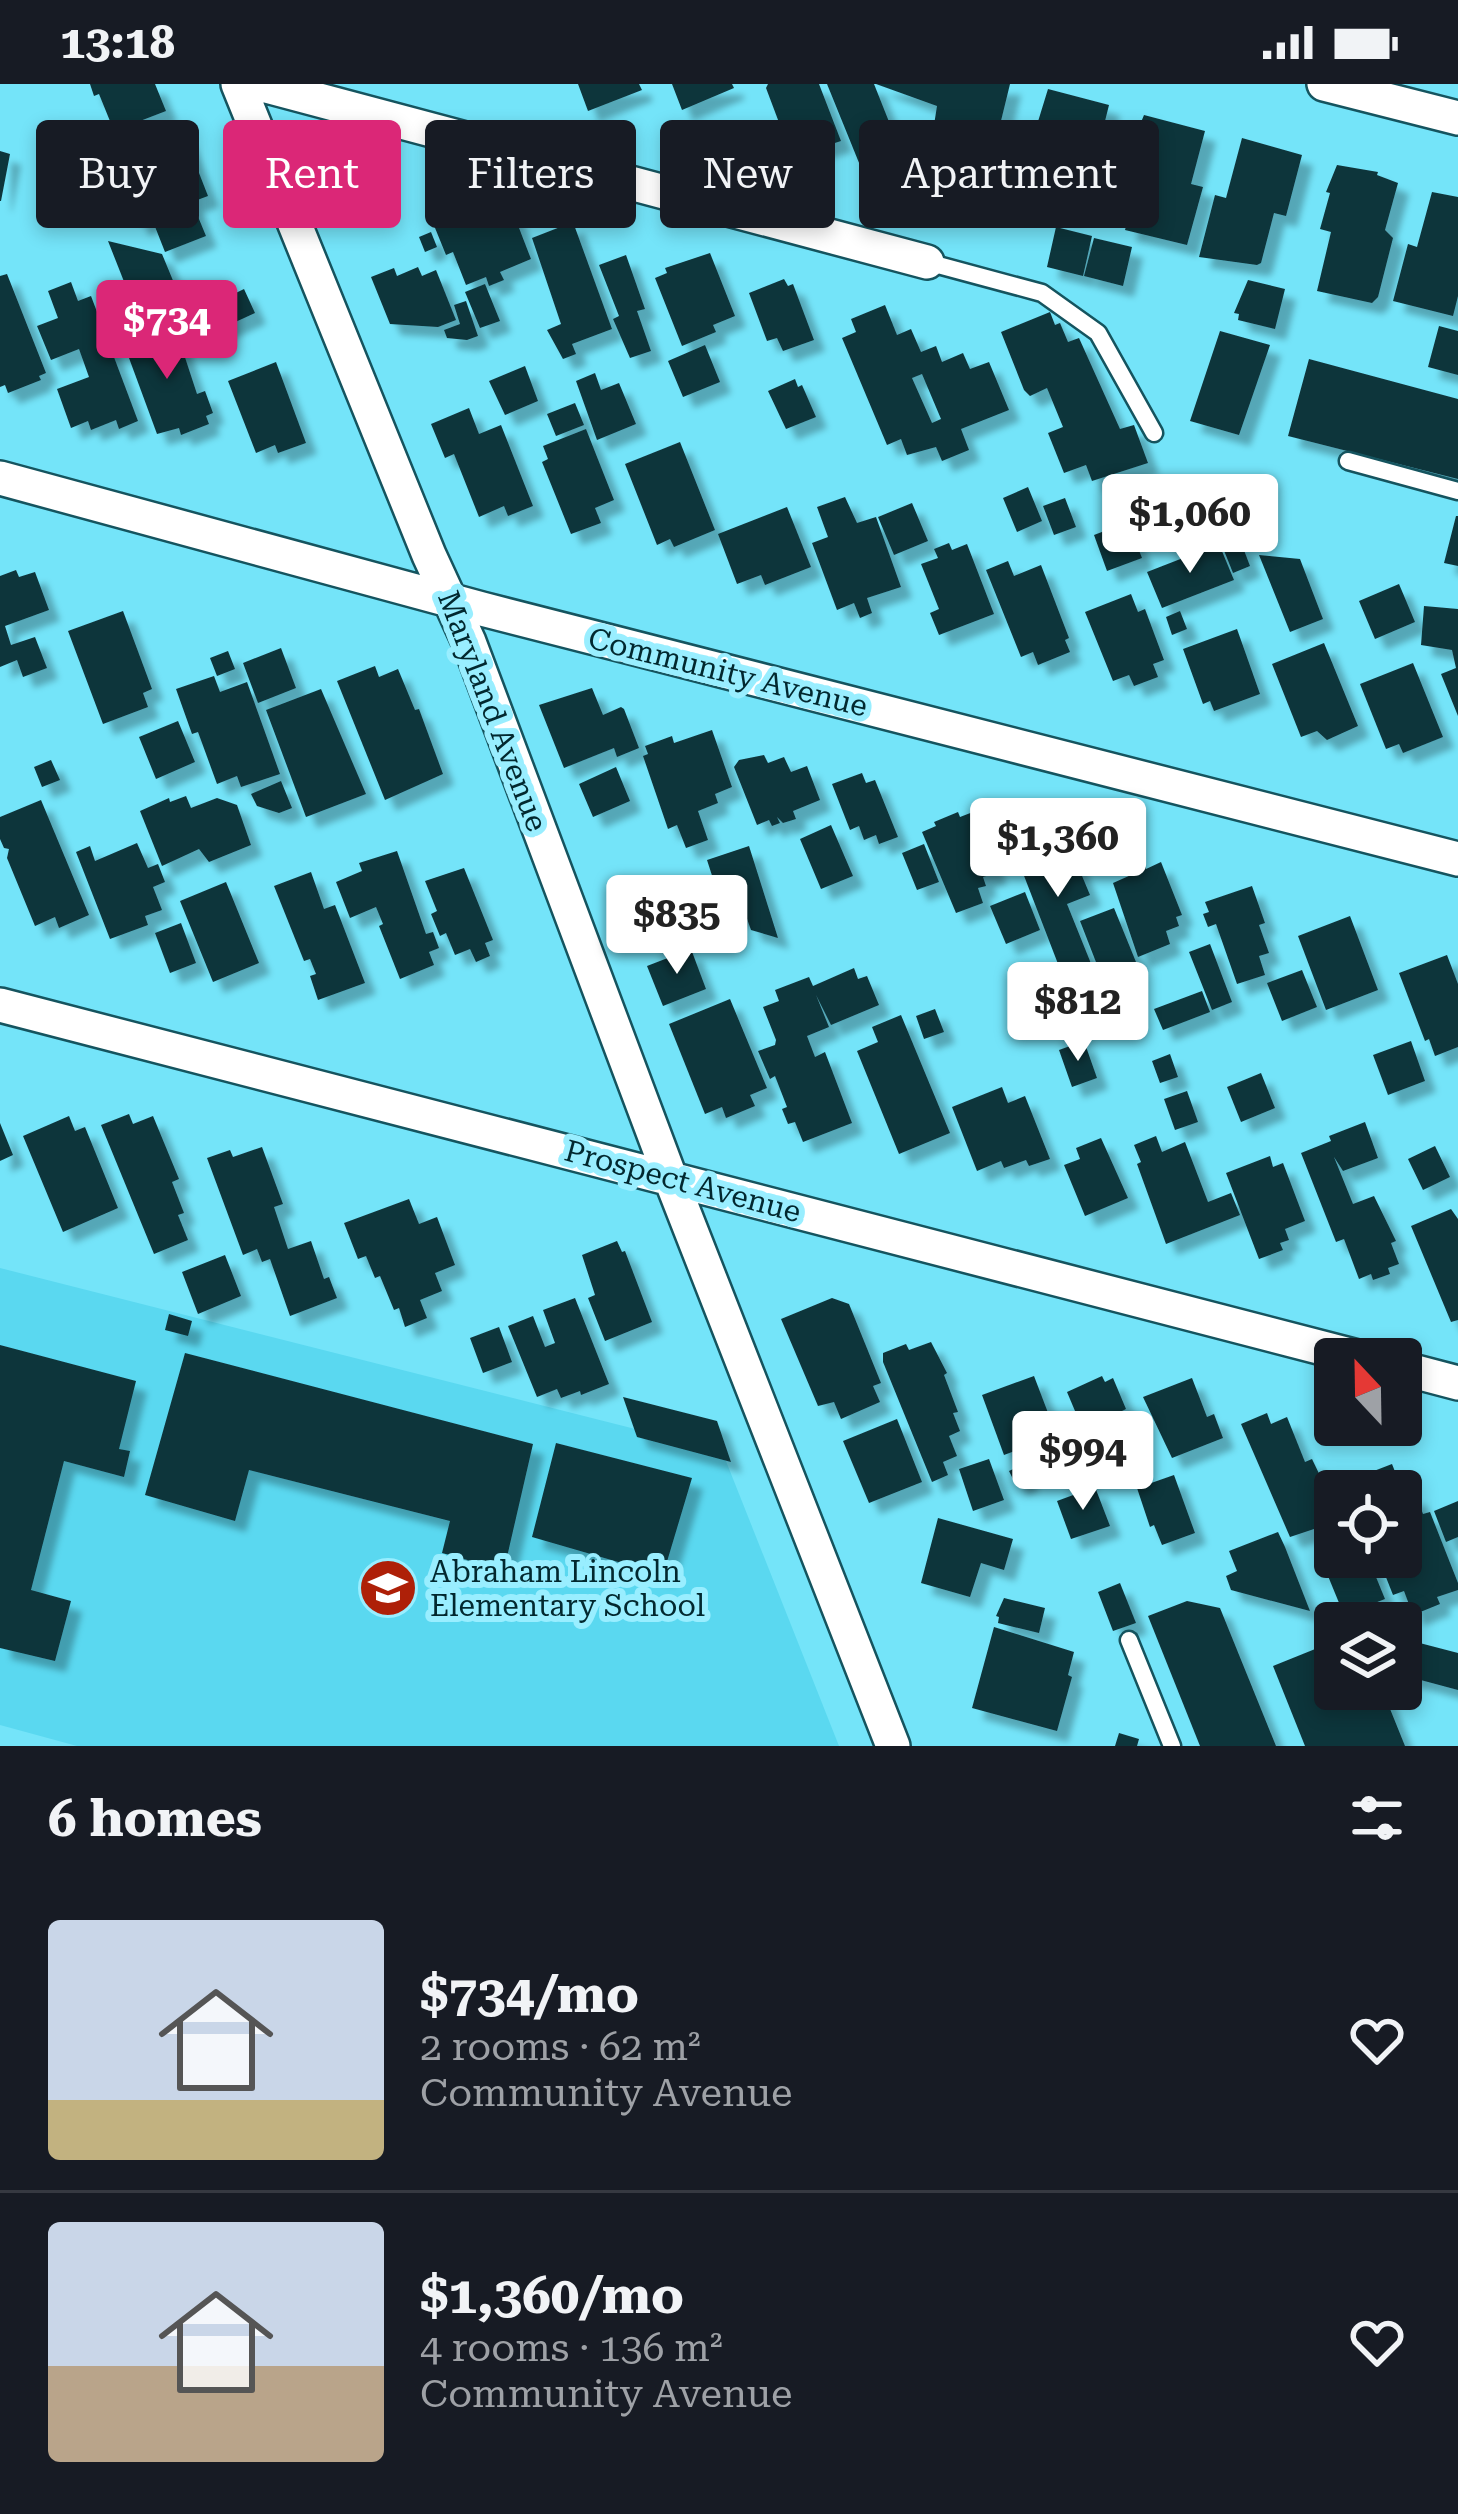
<!DOCTYPE html>
<meta charset="utf-8">
<style>
:root{--surface:#171b24;--page:#20242c;--text:#f1f3f6;--muted:#9ea1a6;--line:#363941;--accent:#db2777}
body{margin:0;font-family:"Roboto Serif",serif;background:var(--page);color:var(--text);height:100vh;display:flex;flex-direction:column;font-size:45px;white-space:nowrap}
*{box-sizing:border-box;margin:0}
p{font-size:39px;color:var(--muted)}
.icon{flex:none;width:66px;height:66px;fill:none;stroke:currentColor;stroke-width:2;stroke-linecap:round;stroke-linejoin:round}
.map{position:relative;height:1662px;overflow:hidden}
.panel{display:flex;flex-direction:column;background:var(--surface);flex:1}
.panel>*{flex:none}
.hud{position:absolute;left:36px;top:36px;width:1386px;height:108px;display:flex;gap:24px}
.needle{width:78px;rotate:338deg}
.controls{position:absolute;left:1314px;top:1254px;display:grid;gap:24px}
.controls a{display:grid;place-items:center;width:108px;height:108px;border-radius:12px;background:var(--surface);box-shadow:0 6px 18px #0003;font-size:60px}
.price{position:absolute;translate:-50% -102px;padding:0 27px;border-radius:12px;background:#fff;color:#222;font-size:39px;line-height:78px;filter:drop-shadow(0 3px 6px #0008)}
.price::after{content:'';position:absolute;left:50%;top:72px;width:36px;height:27px;margin-left:-18px;background:inherit;clip-path:polygon(0 0,100% 0,50% 100%)}
.price.current{background:var(--accent);color:#fff}
ul{padding:0;list-style:none}
li{display:flex;align-items:center;gap:36px;height:300px;padding:0 48px}
li+li{border-top:3px solid var(--line)}
li span{display:grid;place-items:center;flex:none;width:336px;height:240px;border-radius:12px;color:#555}
li>.icon{margin-inline-start:auto}
span .icon{width:144px;height:144px;fill:#fffc;stroke-width:1}
li b{font-size:51px}
h2{display:flex;justify-content:space-between;align-items:center;height:144px;padding:0 48px;font-size:51px}
.chip{padding:0 42px;border-radius:12px;background:var(--surface);box-shadow:0 6px 18px #0003;font-size:42px;line-height:108px}
.chip.current{background:var(--accent);color:#fff}
.status{display:flex;justify-content:space-between;align-items:center;height:84px;padding:0 60px;background:var(--surface);direction:ltr}
.status svg{height:33px;fill:currentColor}
.map>svg:first-child{display:block}
</style>
<div class="status"><b>13:18</b><svg viewBox="0 0 49 12"><path d="M0 12V9h3v3zM5 12V6h3v6zM10 12V3h3v9zM15 12V0h3v12zM26 1h20v11H26zM47 4h2v5h-2z"/></svg></div>
<div class="map">
<svg width="1458" height="1662" viewBox="0 0 1458 1662">
<defs>
<filter id="shadow"><feDropShadow dx="11" dy="11" stdDeviation="3" flood-color="#0004"/></filter>
</defs>
<rect width="100%" height="100%" fill="#74e4f9"/>
<path fill="#5ad8f0" d="M0,1184l722,183 117,295h-762l-77,-21z"/>
<path fill="#10343b" fill-rule="evenodd" filter="url(#shadow)" d="M90,0h65l11,27 -52,20 -15,-37 -5,2z
M578,0h61l3,6 -54,21z
M672,0h60l2,4 -52,22z
M768,0h51l22,57 -49,16 -26,-69z
M827,0h47l35,88 -31,13 -1,-3 -9,3z
M876,0h134l-11,45 10,3v8l-15,53 -68,-17 11,-70z
M1048,5l61,16 -15,60 -11,-2 -13,51 -62,-16 13,-60 11,3z
M1144,31l61,16 -14,53 12,3 -16,58 -62,-15 13,-50 -10,-2 9,-36h-4z
M185,53l23,59 -16,6 14,34 -41,16 -13,-33 -14,6 -4,-12 -4,1 -4,-16 -13,5 -7,-19 14,-5 -6,-15z
M1242,54l60,17 -16,61 -12,-3 -13,50 -4,2 -58,-8 16,-62 11,3z
M0,67l10,3 -9,47h-1z
M1337,81l41,7 -1,3 21,8 -13,47 8,8 -15,59 -6,6 -55,-12 14,-59 -11,-3 10,-36 -4,-1z
M1432,108l26,5v99l-5,20 -60,-15 15,-57 9,3z
M509,118l22,57 -31,13 4,8 -15,6 -3,-9 -20,8 -13,-33 -7,3 -15,-37 2,-5 16,-6 9,16z
M573,138l39,107 -40,15 4,10 -13,5 -16,-29 14,-6 -29,-86z
M1056,143l36,9 -9,40 -36,-9z
M431,148l6,15 -12,5 -6,-15z
M1094,154l38,9 -9,39 -39,-10z
M108,157l54,13 17,41 -43,17z
M710,169l25,63 -22,9 3,7 -34,14 -27,-68 12,-5 -2,-5z
M626,171l19,54 -8,2 14,40 -21,7 -17,-39 6,-3 -20,-51z
M418,183l4,9 14,-6 20,50 -18,7 -48,-3 -19,-47 23,-9 3,8z
M7,190l39,99 -7,3 2,4 -33,13 -3,-8 -5,2v-111z
M784,195l4,7 5,-2 21,56 -31,11 -6,-13 -10,3 -18,-48z
M1248,196l37,9 -10,40 -37,-9 1,-6 -5,-1z
M71,198l7,19 13,-5 47,125 -19,8 -3,-9 -25,10 -3,-9 -17,7 -14,-39 32,-12 -10,-28 -28,11 -14,-34 21,-8 -10,-27z
M485,200l15,37 -20,7 -15,-36z
M244,205l11,24 -37,17 -11,-23z
M466,217l12,35 -11,4 -20,-2 -3,-8 16,-6 -6,-19z
M885,221l12,30 14,-6 10,23 15,-6 6,16 21,-9 7,16 19,-7 20,48 -48,19 8,21 -27,11 -6,-14 -29,8 -6,-16 -14,6 -45,-107 14,-6 -5,-13zM922,290l19,45 -9,4 -20,-45z
M1050,228l5,13 5,-2 8,19 11,-4 41,91 14,-4 14,38 -56,18 -6,-16 -22,8 -16,-40 15,-6 -16,-39 -17,8 -6,-6 -23,-58z
M1439,242l19,5v44l-30,-8z
M153,244l3,9 20,-7 21,64 8,-3 8,22 -7,3 3,8 -28,11 -2,-7 -22,6 -35,-95z
M1220,247l50,14 -31,90 -49,-14z
M705,261l15,37 -37,15 -15,-36z
M1309,275l149,40v80l-170,-43z
M276,278l30,81 -28,10 -3,-8 -19,8 -28,-72z
M525,282l13,35 -33,14 -16,-34z
M595,289l6,17 18,-7 17,41 -39,16 -21,-59z
M795,295l3,8 4,-2 14,32 -30,12 -18,-38z
M575,319l9,22 -28,11 -9,-22z
M469,324l10,26 22,-9 32,81 -25,10 -4,-10 -25,11 -25,-63 -9,4 -14,-34z
M586,345l28,71 -19,8 6,15 -30,11 -29,-72 6,-3 -5,-13z
M680,358l35,88 -41,17 -4,-8 -13,6 -32,-81z
M1028,403l14,34 -25,11 -14,-34z
M845,413l12,26 19,-6 25,70 -34,11 5,15 -12,5 -6,-15 -17,7 -25,-67 16,-6 -11,-30z
M1065,414l11,29 -22,8 -11,-29z
M912,419l16,38 -34,14 -16,-38z
M787,423l24,60 -46,18 -4,-10 -24,9 -19,-50z
M1456,432h2v50l-14,-3z
M1128,438l14,36 -35,13 -13,-36z
M1219,454l23,7 8,21 -17,7z
M949,459l3,7 15,-6 27,70 -55,21 -9,-22 9,-4 -18,-45 17,-6 -4,-9z
M1219,460l15,36 -72,28 -15,-36z
M1259,471l41,4 23,60 -33,13z
M1008,477l6,15 27,-11 28,73 -4,2 5,12 -32,13 -5,-13 -12,5 -35,-87z
M16,486l3,7 16,-5 14,38 -44,16 6,19 24,-8 12,31 -24,9 -6,-17 -17,7v-91z
M1399,500l16,38 -40,17 -16,-38z
M1131,510l7,18 7,-3 19,51 -11,4 5,13 -24,9 -5,-11 -16,6 -28,-69z
M1424,522l34,3v107l-17,-42 15,-6 -4,-18 -31,-5z
M123,527l29,78 -9,4 5,14 -45,17 -35,-93z
M1180,527l7,18 -15,6 -6,-18z
M1237,545l23,65 -46,17 -4,-10 -7,3 -20,-55z
M1324,559l34,83 -31,14 -10,-9 -16,6 -29,-73z
M281,564l15,40 -38,15 -15,-40z
M228,567l7,18 -18,7 -7,-18z
M1413,579l30,74 -40,16 -4,-9 -13,5 -26,-65z
M375,582l4,11 19,-8 17,41 4,-1 24,65 -58,26 -48,-119z
M214,592l6,16 27,-10 33,92 -39,13 -4,-11 -20,8 -19,-52 -6,2 -16,-45z
M592,604l11,27 18,-8 3,2 15,39 -22,9 -3,-9 -50,20 -25,-63z
M321,605l45,105 -60,23 -40,-107z
M178,637l17,41 -39,17 -17,-42z
M712,646l20,57 -17,7 3,9 -20,8 10,29 -22,8 -9,-23 -9,4 -25,-73 5,-2 -3,-8 27,-10 2,7z
M764,671l4,8 16,-6 7,15 16,-6 13,34 -27,11 3,8 -13,4 -6,-6 3,6 -8,3 -3,-6 -12,5 -23,-58 5,-7z
M51,676l9,20 -18,7 -8,-20z
M616,683l14,34 -37,16 -14,-33z
M862,689l4,10 9,-3 23,57 -19,7 -3,-9 -12,5 -5,-14 -9,4 -18,-46z
M281,697l11,27 -13,5 -22,-7 -6,-12z
M186,712l5,12 26,-10 20,7 14,40 -42,17 -10,-13 -37,17 -22,-55 29,-13 1,4z
M41,716l48,115 -30,13 -4,-11 -20,9 -28,-68 2,-9 -5,-1 -4,-9v-22z
M958,728l2,5 13,-5 23,61 -13,4 3,9 -8,2 5,15 -27,10 -34,-81 14,-6 -2,-4z
M831,741l22,51 -32,13 -21,-50z
M1054,751l1,4 10,-4 25,60 -23,9 27,67 -29,11 -49,-127 14,-5 -2,-5z
M137,759l11,25 10,-4 7,18 -12,5 9,23 -17,6 3,9 -38,14 -34,-87 14,-6 5,15z
M924,760l15,38 -22,8 -15,-37z
M749,762l29,92 -27,-8 -6,-17 -19,6 -19,-59z
M397,767l29,83 7,-2 6,16 -10,4 5,13 -34,14 -21,-53 4,-2 -7,-17 -26,11 -14,-36 26,-11 -3,-8z
M1143,777l3,8 15,-7 21,53 -6,2 3,9 -13,5 4,13 -32,13 -25,-74 18,-8 -3,-8z
M464,784l29,72 -8,3 5,13 -14,6 -6,-13 -15,6 -9,-22 -6,3 -9,-22 6,-3 -12,-30z
M311,788l13,37 11,-4 30,78 -47,17 -8,-24 6,-2 -6,-15 -6,2 -30,-75z
M226,798l33,81 -46,19 -33,-81z
M1252,802l13,37 -6,2 10,28 -10,3 6,19 -28,9 -21,-60 -8,3 -5,-13 6,-2 -4,-10z
M1025,808l15,38 -34,14 -16,-38z
M1114,824l22,54 -35,13 -21,-54z
M1350,832l28,74 -52,20 -28,-74z
M181,839l15,40 -26,10 -15,-40z
M1210,860l22,58 -20,8 -23,-58z
M691,865l15,40 -43,17 -16,-40z
M1447,871l11,29v63l-23,9 -6,-17 -4,2 -26,-68z
M854,884l4,11 9,-3 12,29 -48,20 -15,-30 13,32 -22,9 8,21 10,-5 27,71 -49,19 -8,-20 -7,2 -6,-15 5,-2 -12,-31 -5,3 -12,-28 17,-6 1,-5 -13,-33 16,-6 -4,-11 34,-13 4,9z
M1302,886l15,37 -35,14 -15,-38z
M1202,907l8,21 -47,18 -9,-21z
M730,915l37,89 -17,7 5,11 -29,12 -4,-11 -17,7 -36,-90z
M935,925l9,23 -20,7 -8,-23z
M901,931l49,118 -51,21 -42,-103 21,-9 -6,-15z
M1084,957l13,37 -25,9 -13,-37z
M1411,957l14,40 -37,14 -15,-40z
M1170,970l8,23 -18,6 -8,-22z
M1261,989l14,35 -34,14 -14,-35z
M1002,1003l6,16 17,-7 25,63 -21,7 -3,-6 -22,8 -3,-7 -24,10 -25,-64z
M1187,1007l11,31 -23,8 -11,-31z
M129,1030l4,10 20,-8 26,63 -7,3 12,31 -6,2 10,25 -34,14 -53,-129z
M69,1032l6,15 10,-4 33,81 -55,24 -40,-96z
M1365,1038l13,36 -35,13 -9,-14 19,47 21,-8 22,45 -5,2 8,21 -11,4 2,6 -17,6 -2,-6 -12,5 -15,-40 -8,3 -35,-89 30,-12 -2,-5z
M0,1039l13,32 -13,6z
M1156,1052l6,16 23,-10 23,60 23,-9 9,22 -74,29 -29,-80 4,-2 -7,-17z
M1101,1054l27,60 -43,18 -21,-51 16,-6 -4,-11z
M1435,1062l15,31 -27,13 -15,-31z
M262,1063l21,57 -9,3 14,42 23,-8 13,38 5,-2 8,21 -47,18 -20,-57 -8,3 -5,-13 -14,6 -36,-97 23,-8 3,7z
M1270,1072l3,11 10,-4 22,58 -20,8 4,11 -9,3 3,7 -24,9 -33,-86z
M409,1115l10,25 18,-7 18,48 -20,8 7,18 -22,9 7,18 -22,9 -6,-19 -5,2 -14,-34 -5,2 -9,-22 -8,3 -14,-36z
M1451,1125l7,10v101l-7,2 -40,-96z
M617,1157l5,11 3,-1 27,71 -47,19 -17,-43 7,-3 -13,-40z
M225,1171l16,41 -43,18 -16,-42z
M575,1214l34,86 -28,11 -1,-4 -19,7 -4,-9 -20,8 -29,-71 25,-10 12,31 10,-4 -12,-33z
M832,1214l17,6 32,79 -8,3 7,16 -39,17 -7,-17 -16,4 -37,-87z
M169,1230l23,7 -4,15 -23,-6z
M499,1243l13,35 -29,11 -13,-35z
M931,1258l16,31 -3,2 14,37 -5,1 7,18 -11,5 8,20 -14,6 5,13 -16,7 -49,-120v-9l23,-9 3,6z
M0,1261l136,36 -17,68 11,2 -6,26 -60,-16 -33,129 40,11 -16,60 -55,-13z
M185,1269l348,91 -29,126 -62,-17 8,-32 -201,-51 -14,51 -90,-26z
M1034,1292l24,63 -11,4 2,7 -22,8 -4,-10 -19,7 -22,-60z
M1102,1292l3,6 8,-4 13,31 -6,3 12,27 -38,17 -27,-64z
M1192,1294l15,39 7,-3 9,24 -51,20 -29,-61z
M623,1313l94,24 14,41 -94,-25z
M1267,1329l4,11 16,-7 18,45 7,-3 14,29 9,22v12l-45,15 -49,-113z
M897,1335l25,63 -53,21 -26,-62z
M556,1359l136,35 -29,97 -131,-38z
M989,1375l15,41 -31,11 -14,-42z
M1392,1380l13,33 10,-4 8,21 7,-2 28,71v7l-21,7 3,7 -27,11 -9,-24 -11,4 -15,-38h23v-66h-49l-4,-10z
M1022,1381l6,15 -12,5 -7,-14z
M1174,1391l21,58 -33,12 -8,-20 -4,2 -13,-39z
M1095,1403l15,39 -39,13 -14,-38z
M1458,1417v36l-12,5 -12,-31z
M938,1434l75,21 -9,31 -23,-7 -11,34 -49,-14z
M1278,1448l7,15 25,64 -79,-21 -5,-14 11,-5 -8,-20z
M1369,1476l16,39 -41,16 -16,-39z
M1120,1499l16,40 -23,8 -15,-39z
M1004,1514l41,10 -6,25 -41,-10 1,-6 -3,-1z
M1187,1517l33,7 56,138h-76l-52,-130z
M994,1543l80,25 -6,23 4,2 -15,54 -85,-23z
M1335,1557v48h47l23,57h-100l-32,-80z
M1412,1557l46,12v37l-56,-15z
M1119,1649l20,6 -2,7h-22z"/>
<g fill="none" stroke-linecap="round" stroke-linejoin="round">
<defs>
<path id="service" d="M927,178l115,31 56,40 56,100
M1348,377l110,30
M1129,1556l43,106"/>
<path id="minor" d="M238,0l191,471 40,87 201,535 223,569
M259,0l668,178
M1324,0l134,34
M0,394l482,131 976,250
M0,921l1365,354
M1401,1284l57,15"/>
</defs>
<use href="#service" stroke="#15545f" stroke-width="21"/>
<use href="#minor" stroke="#15545f" stroke-width="38"/>
<use href="#service" stroke="#fff" stroke-width="16"/>
<use href="#minor" stroke="#fff" stroke-width="33"/>
</g>
<defs>
<symbol id="school-disc" viewBox="-11 -11 22 22"><circle r="9.5" fill="#ae2008" stroke="#9ef"/><path d="M0-5L7-2L0 1L-7-2ZM-4 1L0 2.5L4 1V4Q0 6-4 4Z" fill="#fff"/></symbol>
</defs>
<g fill-rule="evenodd">
<use href="#school-disc" x="355" y="1471" width="66" height="66"/>
</g>
<g text-anchor="middle" dominant-baseline="central" stroke-width="12" stroke-linejoin="round" paint-order="stroke">
<g font-size="30" fill="#02282f" stroke="#9ef">
<text transform="translate(728 588) rotate(14)">Community Avenue</text>
<text transform="translate(493 627) rotate(69)">Maryland Avenue</text>
<text transform="translate(683 1097) rotate(15)">Prospect Avenue</text>
</g>
<g font-size="30" fill="#02282f" stroke="#9ef" text-anchor="start">
<text x="430" y="1487">Abraham Lincoln<tspan x="430" dy="34">Elementary School</tspan></text>
</g>
</g>
</svg>
<div class="controls">
<a><svg class="needle" viewBox="-14 -14 28 28"><path d="M0-13l5 13h-10z" fill="#e53935"/><path d="M0 13l5-13h-10z" fill="#9ea1a6"/></svg></a>
<a><svg class="icon" aria-label="locate" viewBox="0 0 24 24"><circle cx="12" cy="12" r="6"/><path d="M12 2v4M12 18v4M2 12h4M18 12h4"/></svg></a>
<a><svg class="icon" aria-label="layers" viewBox="0 0 24 24"><path d="M12 4l9 5-9 5-9-5zM3 14l9 5 9-5"/></svg></a>
</div>
<b class="price current" style="left:167px;top:298px">$734</b>
<b class="price" style="left:1190px;top:492px">$1,060</b>
<b class="price" style="left:1058px;top:816px">$1,360</b>
<b class="price" style="left:677px;top:893px">$835</b>
<b class="price" style="left:1078px;top:980px">$812</b>
<b class="price" style="left:1083px;top:1429px">$994</b>
<div class="hud">
<a class="chip">Buy</a>
<a class="chip current">Rent</a>
<a class="chip">Filters</a>
<a class="chip">New</a>
<a class="chip">Apartment</a>
</div>
</div>
<section class="panel">
<h2>6 homes<svg class="icon" aria-label="filters" viewBox="0 0 24 24"><path d="M4 7h16M4 17h16"/><circle cx="9" cy="7" r="2"/><circle cx="15" cy="17" r="2"/></svg></h2>
<ul>
<li><span style="background:linear-gradient(#c9d6e8 75%,#c2b280 0)"><svg class="icon" aria-label="home" viewBox="0 0 24 24"><path d="M3 11l9-7 9 7M6 9v11h12V9"/></svg></span><div><b>$734/mo</b><p>2 rooms · 62 m²</p><p>Community Avenue</p></div><svg class="icon" aria-label="heart" viewBox="0 0 24 24"><path d="M12 20l-8-8c-3-5 5-10 8-4 3-6 11-1 8 4z"/></svg></li>
<li><span style="background:linear-gradient(#c9d6e8 60%,#b9a48a 0)"><svg class="icon" aria-label="home" viewBox="0 0 24 24"><path d="M3 11l9-7 9 7M6 9v11h12V9"/></svg></span><div><b>$1,360/mo</b><p>4 rooms · 136 m²</p><p>Community Avenue</p></div><svg class="icon" aria-label="heart" viewBox="0 0 24 24"><path d="M12 20l-8-8c-3-5 5-10 8-4 3-6 11-1 8 4z"/></svg></li>
</ul>
</section>
